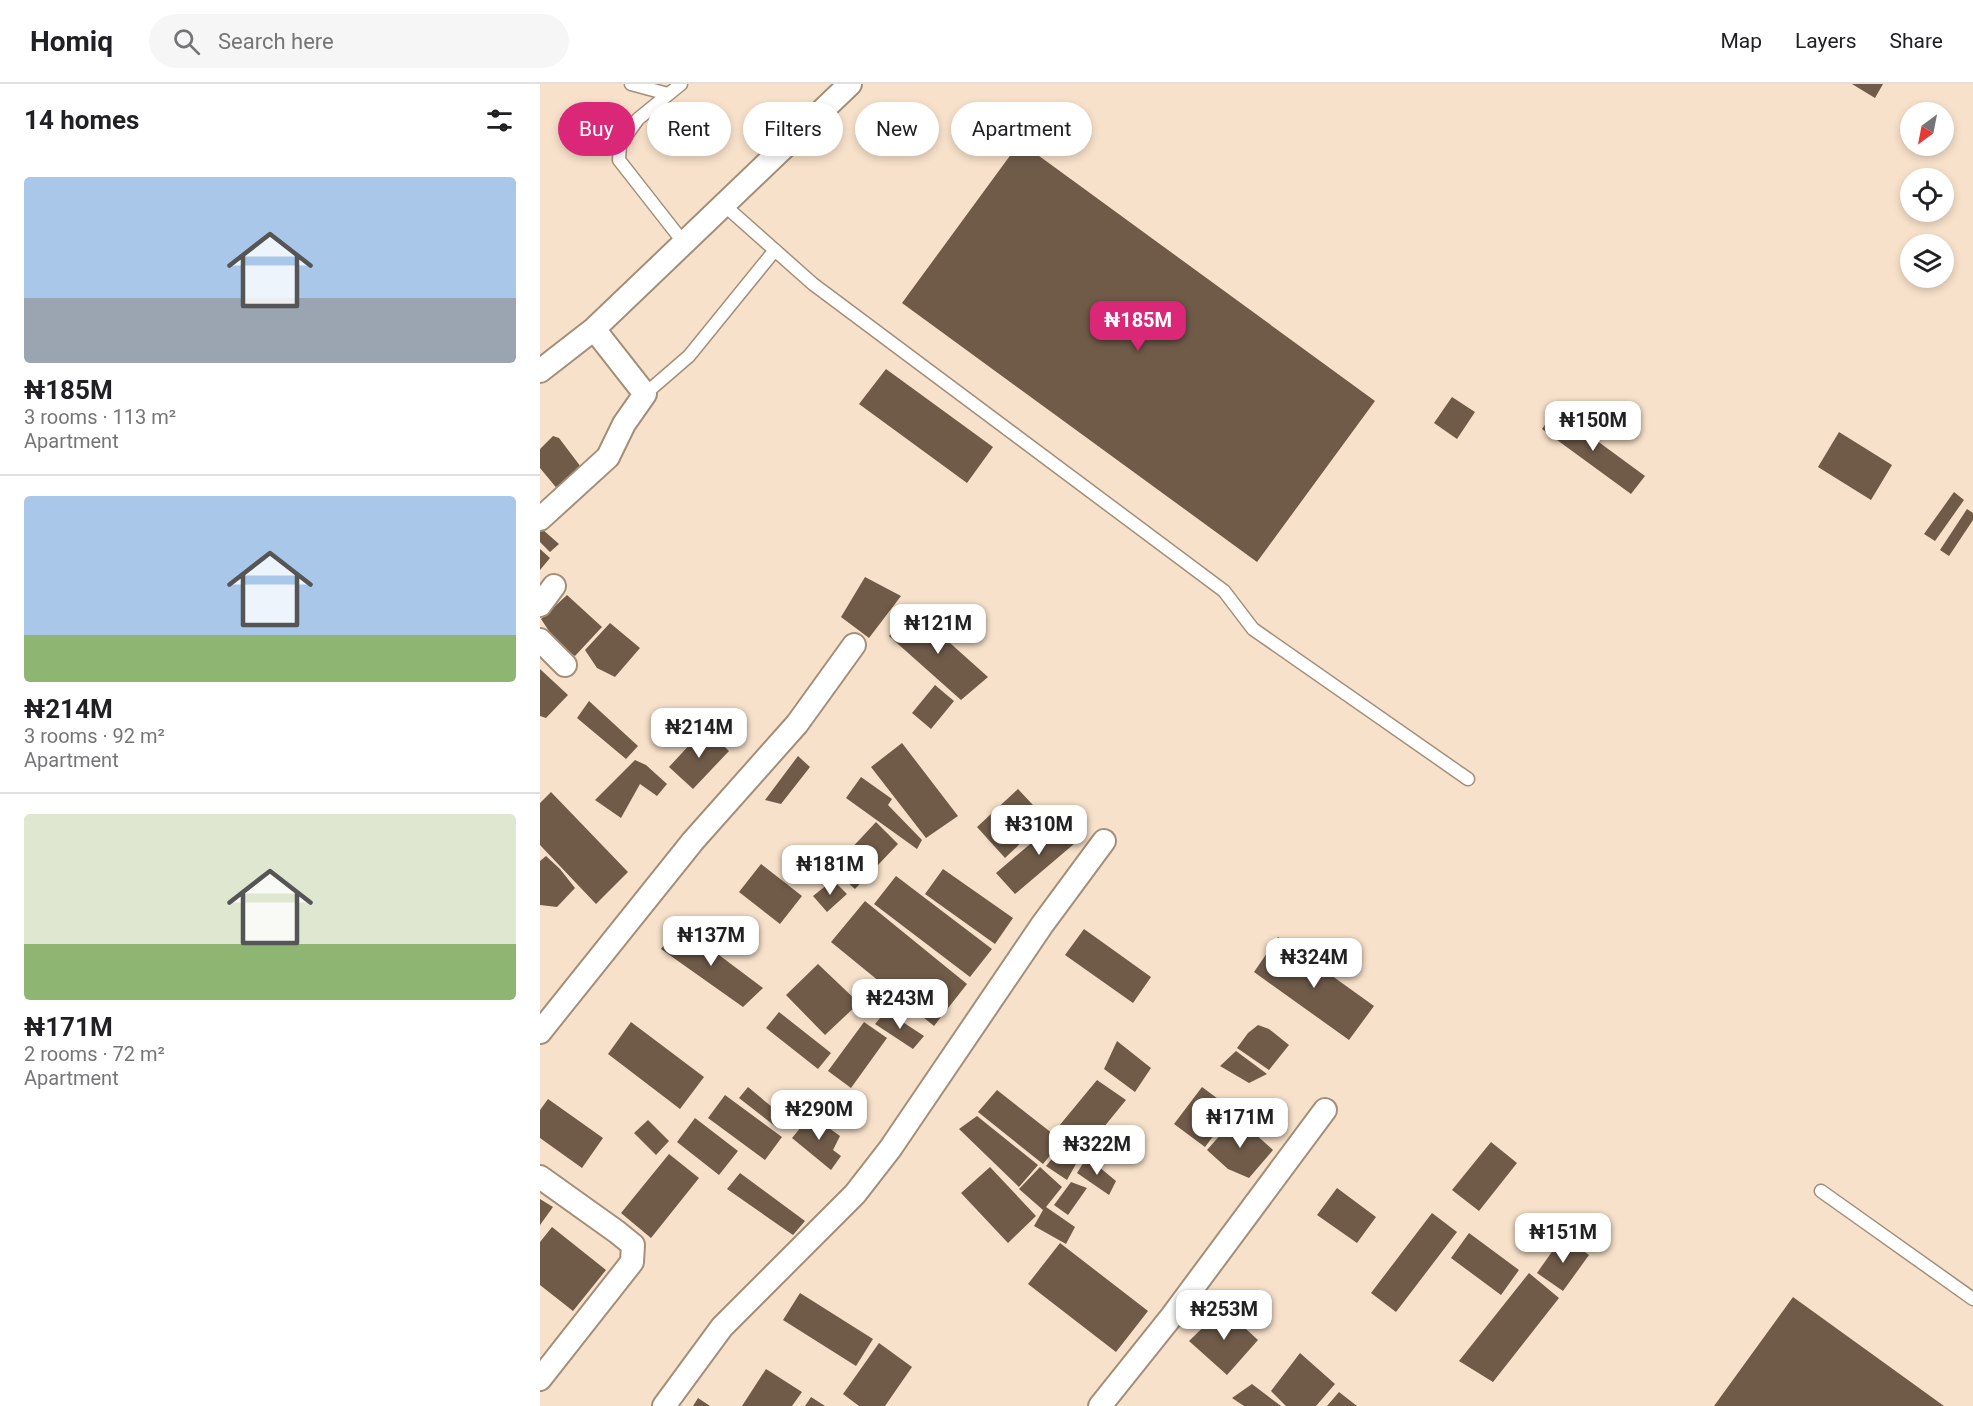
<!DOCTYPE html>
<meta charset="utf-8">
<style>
:root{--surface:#fff;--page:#f6f6f6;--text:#202124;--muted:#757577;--line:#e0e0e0;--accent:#db2777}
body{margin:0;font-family:Roboto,sans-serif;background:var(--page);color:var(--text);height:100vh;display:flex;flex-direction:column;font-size:22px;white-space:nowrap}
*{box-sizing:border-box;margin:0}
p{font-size:20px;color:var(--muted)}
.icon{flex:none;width:33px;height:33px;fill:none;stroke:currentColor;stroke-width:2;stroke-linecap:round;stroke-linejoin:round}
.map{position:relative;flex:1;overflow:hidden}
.panel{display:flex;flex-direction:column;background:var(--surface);width:540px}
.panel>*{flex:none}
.guide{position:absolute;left:18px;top:18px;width:570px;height:54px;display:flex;gap:12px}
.needle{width:39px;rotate:212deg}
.fabs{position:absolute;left:1360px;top:18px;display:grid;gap:12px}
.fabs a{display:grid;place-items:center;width:54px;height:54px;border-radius:50%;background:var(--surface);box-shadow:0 3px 9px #0003;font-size:30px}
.price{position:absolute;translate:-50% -51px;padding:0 14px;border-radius:12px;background:#fff;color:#222;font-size:20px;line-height:39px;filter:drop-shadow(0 2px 3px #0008)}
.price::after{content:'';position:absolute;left:50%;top:36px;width:18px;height:14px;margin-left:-9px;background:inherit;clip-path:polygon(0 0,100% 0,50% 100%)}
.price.on{background:var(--accent);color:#fff}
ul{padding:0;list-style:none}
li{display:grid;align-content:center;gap:12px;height:318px;padding:0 24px}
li+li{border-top:2px solid var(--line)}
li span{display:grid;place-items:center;height:186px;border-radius:6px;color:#555}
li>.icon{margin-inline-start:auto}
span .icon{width:108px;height:108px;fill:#fffc;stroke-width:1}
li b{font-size:26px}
h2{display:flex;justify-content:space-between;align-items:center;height:72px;padding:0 24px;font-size:26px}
.chip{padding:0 21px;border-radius:27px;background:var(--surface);box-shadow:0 3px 9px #0003;font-size:21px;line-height:54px}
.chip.on{background:var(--accent);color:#fff}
header{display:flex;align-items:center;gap:36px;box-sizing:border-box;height:84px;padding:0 30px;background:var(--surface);border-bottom:2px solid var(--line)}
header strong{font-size:28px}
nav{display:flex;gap:33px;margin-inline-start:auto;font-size:21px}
.search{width:420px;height:54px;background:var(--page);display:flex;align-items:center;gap:15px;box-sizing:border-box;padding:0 21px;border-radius:33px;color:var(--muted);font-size:22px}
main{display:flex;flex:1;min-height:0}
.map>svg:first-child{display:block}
</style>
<header>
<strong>Homiq</strong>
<div class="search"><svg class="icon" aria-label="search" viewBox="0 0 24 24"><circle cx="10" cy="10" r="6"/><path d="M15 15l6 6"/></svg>Search here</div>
<nav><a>Map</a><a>Layers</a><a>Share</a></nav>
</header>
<main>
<section class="panel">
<h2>14 homes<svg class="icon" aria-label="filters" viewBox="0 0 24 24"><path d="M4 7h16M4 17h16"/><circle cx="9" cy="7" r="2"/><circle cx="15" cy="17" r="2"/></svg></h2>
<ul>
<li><span style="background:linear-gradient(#a9c7e8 65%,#9aa5b1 0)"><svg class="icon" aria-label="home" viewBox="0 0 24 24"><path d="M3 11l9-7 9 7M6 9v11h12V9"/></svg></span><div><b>₦185M</b><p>3 rooms · 113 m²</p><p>Apartment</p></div></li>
<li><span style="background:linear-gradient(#a9c7e8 75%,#8fb573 0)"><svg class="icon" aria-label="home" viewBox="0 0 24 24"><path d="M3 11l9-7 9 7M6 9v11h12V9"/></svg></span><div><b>₦214M</b><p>3 rooms · 92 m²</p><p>Apartment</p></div></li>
<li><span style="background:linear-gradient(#dfe7d0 70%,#8fb573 0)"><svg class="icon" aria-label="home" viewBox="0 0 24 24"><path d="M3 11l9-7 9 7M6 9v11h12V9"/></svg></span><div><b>₦171M</b><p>2 rooms · 72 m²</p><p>Apartment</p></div></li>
</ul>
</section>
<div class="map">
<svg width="1433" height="1322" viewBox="0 0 1433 1322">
<rect width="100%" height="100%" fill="#f7e1ca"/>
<path fill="#705b49" d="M1312,0h31l-8,14z
M480,58l355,259 -118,161 -355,-259z
M346,285l107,78 -26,36 -108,-79z
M912,313l23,15 -18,27 -23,-16z
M1015,326l90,66 -14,18 -89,-65z
M1299,348l53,33 -21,35 -53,-33z
M13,352l6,2 25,33 -25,20 -19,-23v-19z
M1414,408l10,8 -29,41 -11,-7z
M1427,425l6,4v7l-24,36 -9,-6z
M2,445l17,15 -9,8 -10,-10v-12z
M0,465l10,9 -10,12z
M325,493l36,19 -32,42 -28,-21z
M27,511l35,32 -27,29 -18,-13 -16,-24z
M372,525l76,68 -27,23 -72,-64z
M70,539l30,25 -25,29 -18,-9 -12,-18z
M0,585l28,26 -22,23 -6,-2z
M395,601l19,16 -23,28 -19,-16z
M49,617l49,45 -12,13 -49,-41z
M165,644l24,23 -36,38 -24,-22z
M362,659l56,73 -32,22 -55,-71z
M258,672l12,11 -29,37 -16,-4z
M95,676l11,5 21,19 -10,12 -17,-12 -19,34 -26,-18z
M321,693l31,22 -4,6 34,35 -5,9 -71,-51z
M478,705l28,30 -41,39 -28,-31z
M11,708l77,80 -32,32 -56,-59v-42z
M522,733l19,21 -66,56 -19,-21z
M336,738l22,22 -43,45 -23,-20z
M6,772l14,13 15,19 -18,19 -17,-2v-44z
M221,780l41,32 -22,28 -41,-32z
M403,785l70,49 -18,26 -70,-50z
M356,792l96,73 -22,28 -96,-73z
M293,796l14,14 -20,18 -14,-16z
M325,817l102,83 -33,42 -103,-84z
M139,841l84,63 -20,19 -82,-58z
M544,845l67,48 -18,26 -68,-48z
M738,853l96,69 -25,34 -95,-68z
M278,880l41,39 -34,32 -39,-40z
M346,927l38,25 -11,13 -38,-25z
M239,928l52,41 -13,16 -52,-41z
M91,938l73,55 -24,32 -72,-55z
M324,938l23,16 -36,50 -23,-17z
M718,941l11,4 20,16 -20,25 -32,-22 11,-15z
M577,957l34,27 -16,24 -31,-23z
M696,967l31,23 -18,9 -29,-17z
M557,996l29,20 -45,55 -14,25 -21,-14 20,-24 -12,-10z
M208,1003l36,30 -8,10 -37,-29z
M662,1003l31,23 -28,37 -31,-23z
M457,1006l65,51 -19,23 -65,-52z
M185,1011l57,42 -17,23 -57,-42z
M8,1015l55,39 -21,30 -42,-30v-28z
M271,1031l29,21 -7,14 8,6 -10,14 -39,-32z
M437,1032l61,49 -19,22 -60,-58z
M696,1033l37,33 -24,28 -21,-9 -21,-19z
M155,1034l43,33 -19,24 -42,-33z
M108,1036l21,21 -13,14 -22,-22z
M951,1058l26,21 -38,48 -27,-21z
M129,1070l30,24 -48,60 -30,-25z
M547,1073l29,24 -7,14 -32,-22z
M450,1083l46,49 -28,27 -47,-50z
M500,1083l22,20 -16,20 29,20 -9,17 -32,-18 9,-16 -24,-21z
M200,1089l65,48 -12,14 -66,-46z
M531,1098l16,6 -19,27 -14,-10z
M797,1104l39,29 -19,26 -40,-28z
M0,1115l13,8 -13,18z
M892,1129l25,19 -61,80 -25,-19z
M12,1143l54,43 -33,41 -33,-26v-43z
M929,1149l50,37 -18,25 -50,-37z
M1023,1152l26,19 -26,36 -26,-18z
M520,1159l88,68 -32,41 -88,-68z
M989,1189l30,25 -66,84 -34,-21z
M260,1209l73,46 -17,27 -73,-46z
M1253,1213l151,109h-230z
M683,1224l35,32 -31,35 -38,-34z
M339,1259l33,24 -27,39h-26l-16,-12z
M760,1269l35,31 -19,22h-30l-15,-15z
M226,1285l36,23 -10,14h-50z
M712,1300l29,22h-37l-12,-8z
M799,1308l18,14h-30z
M271,1313l14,9h-20z
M158,1314l12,8h-17z"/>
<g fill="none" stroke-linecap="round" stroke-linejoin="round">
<defs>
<path id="lane" d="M91,0l37,10
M141,0l-43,35 -18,25 -1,16 65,83
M184,121l89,79 411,307 29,38 215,150
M105,310l44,-38 86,-106
M1281,1107l152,108"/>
<path id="street" d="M0,287l54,-42 256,-245
M0,435l68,-62 16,-33 21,-30 -51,-65
M0,521l14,-19
M0,556l25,25
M0,948l153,-191 104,-117 57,-79
M0,1093l77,55 16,13 -1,17 -92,117
M124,1322l58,-79 133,-133 35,-45 152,-224 62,-84
M560,1322l72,-90 153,-206"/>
</defs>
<use href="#lane" stroke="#a38f79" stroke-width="15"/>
<use href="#street" stroke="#a38f79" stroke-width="26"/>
<use href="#lane" stroke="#fff" stroke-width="12"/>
<use href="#street" stroke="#fff" stroke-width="22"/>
</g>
</svg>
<div class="fabs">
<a><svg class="needle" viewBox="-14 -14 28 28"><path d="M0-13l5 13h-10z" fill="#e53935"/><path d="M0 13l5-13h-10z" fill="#757577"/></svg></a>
<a><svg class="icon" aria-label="locate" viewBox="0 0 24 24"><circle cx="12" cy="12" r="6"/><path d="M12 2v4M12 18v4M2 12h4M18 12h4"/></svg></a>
<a><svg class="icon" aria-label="layers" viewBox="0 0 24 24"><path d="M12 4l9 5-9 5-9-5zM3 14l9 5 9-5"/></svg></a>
</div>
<b class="price on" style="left:598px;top:268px">₦185M</b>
<b class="price" style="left:1053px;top:368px">₦150M</b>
<b class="price" style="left:398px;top:571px">₦121M</b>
<b class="price" style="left:159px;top:675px">₦214M</b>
<b class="price" style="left:499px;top:772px">₦310M</b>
<b class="price" style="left:290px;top:812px">₦181M</b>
<b class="price" style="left:171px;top:883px">₦137M</b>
<b class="price" style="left:774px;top:905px">₦324M</b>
<b class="price" style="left:360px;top:946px">₦243M</b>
<b class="price" style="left:279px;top:1057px">₦290M</b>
<b class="price" style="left:700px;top:1065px">₦171M</b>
<b class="price" style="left:557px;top:1092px">₦322M</b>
<b class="price" style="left:1023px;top:1180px">₦151M</b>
<b class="price" style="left:684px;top:1257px">₦253M</b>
<div class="guide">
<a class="chip on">Buy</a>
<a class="chip">Rent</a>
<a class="chip">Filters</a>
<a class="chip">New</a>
<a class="chip">Apartment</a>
</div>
</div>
</main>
